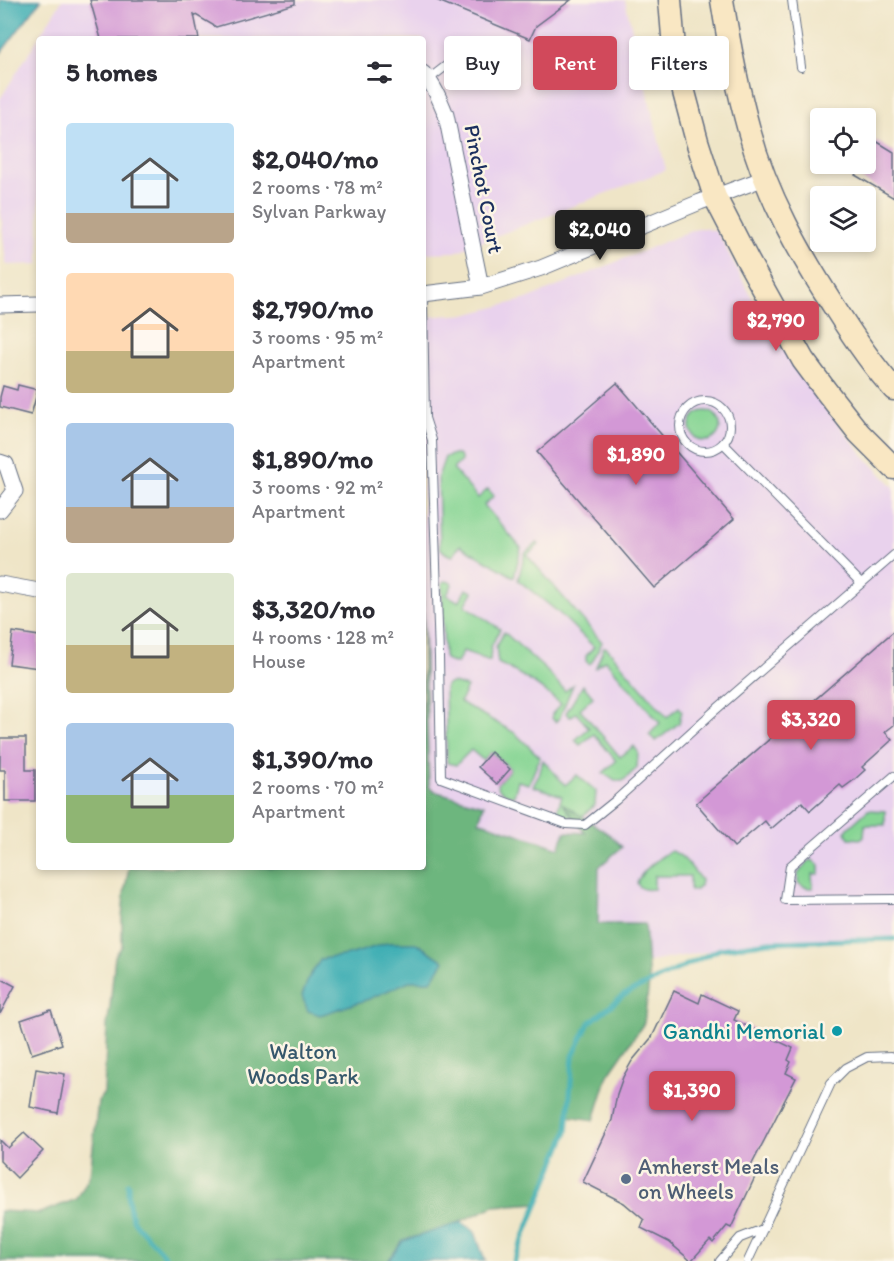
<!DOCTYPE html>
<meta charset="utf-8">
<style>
:root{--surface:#fff;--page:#f2f2f3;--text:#2b2b33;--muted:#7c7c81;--accent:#d1495b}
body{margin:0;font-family:Itim,sans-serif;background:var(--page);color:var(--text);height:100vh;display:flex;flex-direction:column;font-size:22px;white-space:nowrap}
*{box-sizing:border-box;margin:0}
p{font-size:20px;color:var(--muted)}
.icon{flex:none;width:33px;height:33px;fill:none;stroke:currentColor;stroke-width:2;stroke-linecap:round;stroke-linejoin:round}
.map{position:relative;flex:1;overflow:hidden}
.sheet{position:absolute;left:36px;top:36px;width:390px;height:834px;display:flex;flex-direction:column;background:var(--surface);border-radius:6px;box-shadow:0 3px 9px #0003}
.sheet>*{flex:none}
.guide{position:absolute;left:444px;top:36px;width:360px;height:54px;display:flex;gap:12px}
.buttons{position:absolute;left:810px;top:108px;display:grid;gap:12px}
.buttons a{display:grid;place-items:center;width:66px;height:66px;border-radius:6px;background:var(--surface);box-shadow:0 3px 9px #0003;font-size:30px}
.price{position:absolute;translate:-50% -51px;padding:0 14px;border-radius:6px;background:var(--accent);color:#fff;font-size:20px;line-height:39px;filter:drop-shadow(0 2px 3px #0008)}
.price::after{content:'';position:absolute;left:50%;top:36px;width:18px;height:14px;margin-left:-9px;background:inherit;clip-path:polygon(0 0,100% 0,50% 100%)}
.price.selected{background:#222;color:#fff}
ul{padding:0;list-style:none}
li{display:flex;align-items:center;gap:18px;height:150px;padding:0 30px}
li span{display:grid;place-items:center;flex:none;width:168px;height:120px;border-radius:6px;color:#555}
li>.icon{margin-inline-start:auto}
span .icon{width:72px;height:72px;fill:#fffc;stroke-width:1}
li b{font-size:26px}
h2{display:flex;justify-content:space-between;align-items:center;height:72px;padding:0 30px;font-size:26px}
.pill{padding:0 21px;border-radius:6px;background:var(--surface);box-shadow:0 3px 9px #0003;font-size:21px;line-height:54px}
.pill.selected{background:var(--accent);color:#fff}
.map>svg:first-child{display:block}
</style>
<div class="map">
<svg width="894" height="1261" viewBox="0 0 894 1261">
<rect width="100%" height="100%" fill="#fcf5e5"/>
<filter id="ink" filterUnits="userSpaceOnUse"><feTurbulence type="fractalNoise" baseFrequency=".0167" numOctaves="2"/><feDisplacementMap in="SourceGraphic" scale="12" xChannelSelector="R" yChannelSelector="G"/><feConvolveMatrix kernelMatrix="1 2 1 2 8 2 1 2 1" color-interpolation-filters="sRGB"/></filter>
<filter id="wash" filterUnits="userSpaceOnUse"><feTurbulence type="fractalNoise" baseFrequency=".008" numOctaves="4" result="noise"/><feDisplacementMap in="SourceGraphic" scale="24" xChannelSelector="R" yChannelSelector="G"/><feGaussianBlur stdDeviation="1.35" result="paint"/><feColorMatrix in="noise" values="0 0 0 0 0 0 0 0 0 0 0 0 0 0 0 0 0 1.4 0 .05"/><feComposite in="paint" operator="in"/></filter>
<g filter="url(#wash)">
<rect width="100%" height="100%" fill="#efe5c7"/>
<path fill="#e9d2ed" d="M62,0h563l41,170 -211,82 -32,1v-214h-384v225l-33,1 -6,-62v-104z
M704,228l11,3 6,8 47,89 53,75 44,54 29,30v452l-125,3 -49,7 -142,26 -149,-171 -6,-204v-283l46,-3 58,-15 166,-69z"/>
<path fill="#87d594" stroke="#518279" stroke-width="1.5" d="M690 426a15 15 0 1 1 30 0a15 15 0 1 1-30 0Z
M454,454l4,1 3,3v3l-8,8 25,29 10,-9 6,7 -10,9 37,43 -7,29 -54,-32 -7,11c-6,-1 -10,-4 -13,-9l-2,-70 7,-20z
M537,543l2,2 -12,10 75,87 -10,20 -3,2 -3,-3v-5l8,-9 -36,-35 -40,-32 7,-27z
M444,581l7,1 1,3 -5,10 12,7 7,-13 7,3 -8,13 35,24 -9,18 -1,14 -27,-10 -6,12c-6,0 -10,-1 -13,-6l-2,-73z
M504,632l42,38 19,21 8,-6 -14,34 -4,3 -3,-4v-4l9,-10c-22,-18 -38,-29 -63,-41l-2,-16z
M604,647l3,1 60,69 12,-10 3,4 -3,12 -23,18 -7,-6 11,-12 -55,-63 -9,7z
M453,683l14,4 -7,15 55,31 25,24 -11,27 -11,-3 -4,15 -8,-2 -8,-6 -1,-4 13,-15 -18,-17 -9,8 -12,-10 -15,15 -9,-2 -2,-75 2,-4z
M583,685l10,12 -13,12 40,48 14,-11 4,6 -1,16 -14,13h-8l-12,-8 13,-12 -22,-27 -14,11 -5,-5 14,-12 -13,-15 -6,4 -4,-4z
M543,760l22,25 12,-10 19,16 -1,14c-4,3 -9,9 -13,11 -8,3 -20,0 -25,-5l5,-15 -29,-10 6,-11z
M868,810l17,1v14h-20l-1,12 -2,2 -13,-1 -3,-6 2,-4z
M670,851c13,2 23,19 31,29l-1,6 -4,4h-6v-14h-36v13c-8,1 -13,1 -17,-6 3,-11 23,-26 33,-32z
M812,860l4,2 3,3v9h-7l1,14c-7,0 -10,-1 -15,-5v-9l9,-12z"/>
<path fill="#6db67e" stroke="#44726e" stroke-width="1.5" d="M423,600l6,187 8,5 47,13 -5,16 80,27 6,-16 20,1 -23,-30 48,32 12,12 -23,20 -1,57h47l4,59 -5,40 -36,52 -14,45 -25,-4 -2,16 -29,71 -44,3 -43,20 -48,15 -15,20h-388v-50l40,2 37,-14 13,-24 8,-74 6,-8 3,-68 3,-18 5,-51 7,-10v-27l2,-25 5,-27h294z"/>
<path fill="#3daeb4" stroke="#2c6e89" stroke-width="1.5" d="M0,0h41l-41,54z
M387,943h29l28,18 -13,20h-22l-40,18 -49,16 -12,-4 -6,-15 7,-19 12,-18 28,-4z
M462,1222l13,10 10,29h-97l15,-20z"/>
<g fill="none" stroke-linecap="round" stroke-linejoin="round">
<path stroke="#3daeb4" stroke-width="5" d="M128,1184c0,11 0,23 4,34 3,8 26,29 33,38
M514,1261l53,-129 6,-76 16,-33 35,-28 96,-46 49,-7 125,-3"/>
</g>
<g id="blocks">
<path fill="#d398d6" d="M90,0h205v4l-79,23 -22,-13 5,25h-98z
M436,0h135l-35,26 -6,13z
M876,141l18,11v46l-39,-23 8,-11h3v-5z
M617,383l117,136 -80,69 -117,-136z
M18,385l20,5 -7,25 -31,-8v-10l3,-11 14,4z
M894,631v94l-9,7 7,8 -30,27 3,3 -11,10 -11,8 -3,-3 -30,26 -8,-9 -31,27 -6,-8 -31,26 -38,-44z
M13,632l26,4v32l-30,-4z
M0,738h26v32h9v31h-30v-31h-5z
M491,752l19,17 -13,15 -19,-17z
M0,978l15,8 -15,28z
M674,991l25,12 3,-9 36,17 -4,9 59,28 -5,12 3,2 -5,11 10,5 -48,94 8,3 -25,53 -4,-2 -14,17 -3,-3 -19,21 -22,-19 -28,-14 3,-8 -20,-17 -41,-21 29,-62 5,-26 6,-17 9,-16 20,-24z
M51,1010l11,34 -30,10 -11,-34z
M36,1069l29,5 -7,39 -28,-6z
M24,1133l19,18 -26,27 -17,-17v-21l8,8z"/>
</g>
</g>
<g filter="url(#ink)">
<use href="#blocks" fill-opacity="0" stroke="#656f83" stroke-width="1.5"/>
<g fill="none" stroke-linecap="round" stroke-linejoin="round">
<defs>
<path id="service" d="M792,0l9,67
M429,79l39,-30 16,-3 15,7 6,15
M423,297l2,121 7,22 7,217 2,121 125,46 19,1 31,-25 96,-87 182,-158
M680 426a25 25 0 1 1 50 0a25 25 0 1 1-50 0Z
M723,443l138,140
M894,776l-104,90 -5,34 109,-1
M720,1261l20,-23 23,-9
M748,1261l83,-178 15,-15 21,-11 24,-1 3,1"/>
<path id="minor" d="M423,73c11,12 17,27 23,42l35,172
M423,294l58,-7 60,-19 159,-66 65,-24
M0,305l39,-1
M0,462l6,2 9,27 -15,19
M0,584l39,7"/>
<path id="secondary" d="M670,0l4,48 7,33 16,60 18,56 33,64 55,99 23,31 33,42 35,35
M722,0c7,44 15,87 27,130 17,65 52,126 88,181 17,27 35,54 57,78"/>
</defs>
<use href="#service" stroke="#656f83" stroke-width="10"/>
<use href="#minor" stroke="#656f83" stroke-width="17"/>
<use href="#secondary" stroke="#656f83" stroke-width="25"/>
<use href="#service" stroke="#fff" stroke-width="8"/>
<use href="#minor" stroke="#fff" stroke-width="15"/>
<use href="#secondary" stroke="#f9e7c3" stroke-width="22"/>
</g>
</g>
<circle fill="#0f9aa8" stroke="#fcf5e5" stroke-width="2" cx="837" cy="1031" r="6"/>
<circle fill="#5c6f8a" stroke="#fcf5e5" stroke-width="2" cx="626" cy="1179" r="6"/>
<g text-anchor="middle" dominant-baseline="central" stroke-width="5" stroke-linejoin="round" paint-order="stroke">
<g font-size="22" fill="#1b2f5e" stroke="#fcf5e5">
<text transform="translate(484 189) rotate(79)">Pinchot Court</text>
</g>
<g font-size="22" fill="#0d838f" stroke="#fcf5e5" text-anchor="end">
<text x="825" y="1031">Gandhi Memorial</text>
</g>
<g font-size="22" fill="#36586c" stroke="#fcf5e5">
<text x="303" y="1051">Walton<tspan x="303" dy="25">Woods Park</tspan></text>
</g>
<g font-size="22" fill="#4e5e75" stroke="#fcf5e5" text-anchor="start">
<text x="638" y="1166">Amherst Meals<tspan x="638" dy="25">on Wheels</tspan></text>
</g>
</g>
</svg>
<div class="buttons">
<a><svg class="icon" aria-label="locate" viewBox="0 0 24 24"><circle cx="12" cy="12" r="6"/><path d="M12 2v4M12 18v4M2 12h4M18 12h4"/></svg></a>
<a><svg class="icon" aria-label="layers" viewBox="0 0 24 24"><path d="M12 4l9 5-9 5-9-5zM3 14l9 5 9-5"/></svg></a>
</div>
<b class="price selected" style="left:600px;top:261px">$2,040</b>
<b class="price" style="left:776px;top:352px">$2,790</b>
<b class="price" style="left:636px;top:486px">$1,890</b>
<b class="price" style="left:811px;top:751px">$3,320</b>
<b class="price" style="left:692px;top:1122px">$1,390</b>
<div class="guide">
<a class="pill">Buy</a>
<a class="pill selected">Rent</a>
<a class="pill">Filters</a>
</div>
<section class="sheet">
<h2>5 homes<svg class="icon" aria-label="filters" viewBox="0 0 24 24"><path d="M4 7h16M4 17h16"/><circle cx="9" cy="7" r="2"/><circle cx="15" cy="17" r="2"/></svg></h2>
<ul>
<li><span style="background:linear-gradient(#bfe0f5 75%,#b9a48a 0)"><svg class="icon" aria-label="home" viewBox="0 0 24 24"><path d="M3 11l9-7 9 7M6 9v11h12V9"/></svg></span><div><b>$2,040/mo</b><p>2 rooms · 78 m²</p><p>Sylvan Parkway</p></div></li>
<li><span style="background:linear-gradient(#ffd9b3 65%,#c2b280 0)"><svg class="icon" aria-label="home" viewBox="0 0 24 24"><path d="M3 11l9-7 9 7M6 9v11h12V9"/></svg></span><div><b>$2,790/mo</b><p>3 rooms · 95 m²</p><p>Apartment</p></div></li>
<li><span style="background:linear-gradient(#a9c7e8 70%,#b9a48a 0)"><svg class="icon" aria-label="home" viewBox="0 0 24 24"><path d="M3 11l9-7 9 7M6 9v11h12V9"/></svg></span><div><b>$1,890/mo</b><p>3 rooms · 92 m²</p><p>Apartment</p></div></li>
<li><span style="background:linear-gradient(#dfe7d0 60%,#c2b280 0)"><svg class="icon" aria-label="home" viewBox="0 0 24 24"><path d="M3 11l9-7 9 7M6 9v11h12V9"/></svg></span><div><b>$3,320/mo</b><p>4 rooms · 128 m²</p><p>House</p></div></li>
<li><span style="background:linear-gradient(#a9c7e8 60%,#8fb573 0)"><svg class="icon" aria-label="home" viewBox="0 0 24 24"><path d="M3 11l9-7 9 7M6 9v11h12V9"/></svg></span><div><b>$1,390/mo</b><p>2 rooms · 70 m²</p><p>Apartment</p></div></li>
</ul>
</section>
</div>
